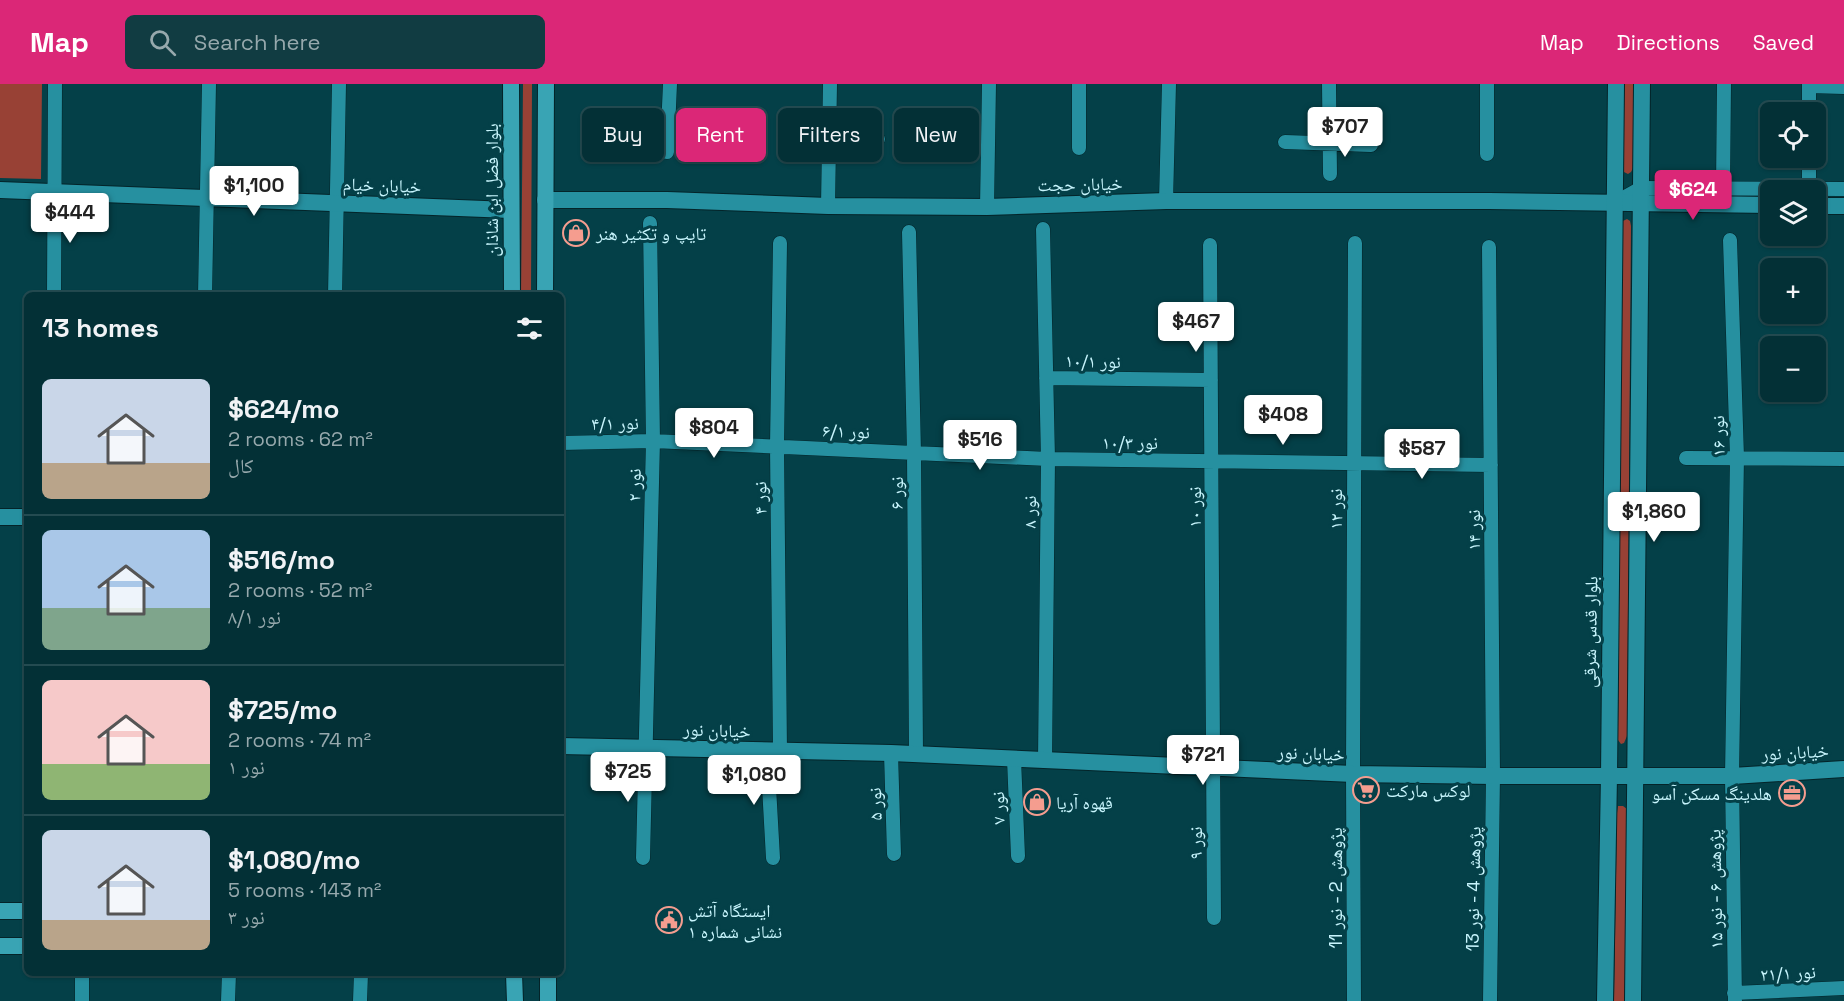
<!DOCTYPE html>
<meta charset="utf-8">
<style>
:root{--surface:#033036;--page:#113c42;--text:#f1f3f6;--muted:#97a9ad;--line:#244b51;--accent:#db2777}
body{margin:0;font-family:"Space Grotesk","Noto Naskh Arabic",sans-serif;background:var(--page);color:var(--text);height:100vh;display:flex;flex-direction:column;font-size:22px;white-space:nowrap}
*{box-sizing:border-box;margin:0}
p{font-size:20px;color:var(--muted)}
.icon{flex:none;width:33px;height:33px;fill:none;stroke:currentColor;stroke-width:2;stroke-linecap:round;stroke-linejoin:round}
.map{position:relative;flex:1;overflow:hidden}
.drawer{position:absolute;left:24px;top:208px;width:540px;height:684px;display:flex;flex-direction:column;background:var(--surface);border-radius:9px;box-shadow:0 2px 4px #0004,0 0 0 2px var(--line)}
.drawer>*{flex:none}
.banner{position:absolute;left:582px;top:24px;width:570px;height:54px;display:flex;gap:12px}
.tools{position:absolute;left:1760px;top:18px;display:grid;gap:12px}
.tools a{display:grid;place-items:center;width:66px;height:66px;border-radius:9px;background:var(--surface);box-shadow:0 2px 4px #0004,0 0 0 2px var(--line);font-size:30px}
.price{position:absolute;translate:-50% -51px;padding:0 14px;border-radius:6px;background:#fff;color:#222;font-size:20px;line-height:39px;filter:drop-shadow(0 2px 3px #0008)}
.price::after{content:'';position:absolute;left:50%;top:36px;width:18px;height:14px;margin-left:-9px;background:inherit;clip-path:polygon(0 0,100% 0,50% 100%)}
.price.on{background:var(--accent);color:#fff}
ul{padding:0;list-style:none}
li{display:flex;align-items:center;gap:18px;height:150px;padding:0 18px}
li+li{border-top:2px solid var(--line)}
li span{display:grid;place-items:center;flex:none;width:168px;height:120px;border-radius:9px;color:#555}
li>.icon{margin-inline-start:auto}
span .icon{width:72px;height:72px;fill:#fffc;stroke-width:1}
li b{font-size:26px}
h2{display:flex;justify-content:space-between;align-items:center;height:72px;padding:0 18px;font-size:26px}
.pill{padding:0 21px;border-radius:9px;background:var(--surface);box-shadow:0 2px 4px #0004,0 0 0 2px var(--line);font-size:21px;line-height:54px}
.pill.on{background:var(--accent);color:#fff}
header{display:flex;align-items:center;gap:36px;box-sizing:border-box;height:84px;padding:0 30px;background:var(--accent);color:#fff}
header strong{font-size:28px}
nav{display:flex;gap:33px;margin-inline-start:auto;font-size:21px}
.search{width:420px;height:54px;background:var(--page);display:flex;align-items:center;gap:15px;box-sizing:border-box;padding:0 21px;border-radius:9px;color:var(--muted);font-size:22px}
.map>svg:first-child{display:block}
</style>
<header>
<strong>Map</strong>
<div class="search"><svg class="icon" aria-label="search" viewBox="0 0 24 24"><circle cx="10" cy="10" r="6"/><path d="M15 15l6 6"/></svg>Search here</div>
<nav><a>Map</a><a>Directions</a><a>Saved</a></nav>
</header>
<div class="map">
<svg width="1844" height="917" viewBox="0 0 1844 917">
<rect width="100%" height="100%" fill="#044048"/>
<path fill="#984135" d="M0,0h42l-1,95 -41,-1z
M523,0h9l-1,212 -10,-1z
M1622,0h11v84l-2,4 -3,2 -6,-3z
M1627,135l3,2 1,5 -4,510 -3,7 -3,1 -3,-4 4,-513 1,-6z
M1618,722h5l4,3 1,5 -3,187h-11l3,-188z"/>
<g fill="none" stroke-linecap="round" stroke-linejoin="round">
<defs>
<path id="minor" d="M1079,0v64
M1329,0l1,90
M1809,0v28
M1809,2l35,1
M785,51l93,4
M1285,58l86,3
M667,68l3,-68
M1487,70v-70
M1809,74v31
M1723,104l1,-104
M1166,117l3,-117
M1616,118l25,-14 203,1
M828,122l2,-122
M987,123l2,-123
M1043,145l5,230 -3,302
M909,148l5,220 2,302
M1730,156l7,217 -5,319 3,225
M780,159l-3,203 3,305
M1210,161l4,673
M1489,163l4,529 -3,225
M54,212l1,-212
M205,212l4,-212
M335,212l4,-212
M1046,294l165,2
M561,359l92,-2 395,18 443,6
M1686,374l158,1
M767,667l6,107
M891,669l3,101
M1014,675l4,97
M643,774l10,-417 -3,-218
M82,890v27
M1734,909l110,-5
M228,917l1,-27
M360,917l1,-27
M1354,917l-1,-227 2,-531"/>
<path id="tertiary" d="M545,116h122l161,6 159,1 179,-6h323l281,4
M1815,122h29"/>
<path id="secondary" d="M0,106l510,20
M0,433h27
M561,662l330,7 462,21 140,2h239l112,-7
M1605,917l4,-225 7,-692
M1633,917l9,-917"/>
<path id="primary" d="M511,0l1,212
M545,212l1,-212
M0,827h27
M0,862h27
M514,890l1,27
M548,890v27"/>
</defs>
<use href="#minor" stroke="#042429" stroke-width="15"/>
<use href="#tertiary" stroke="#042429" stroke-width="18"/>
<use href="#secondary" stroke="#042429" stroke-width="18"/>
<use href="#primary" stroke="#042429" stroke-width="18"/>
<use href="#minor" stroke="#2690a0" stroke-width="14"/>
<use href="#tertiary" stroke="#2690a0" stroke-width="16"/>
<use href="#secondary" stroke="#2690a0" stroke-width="16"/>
<use href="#primary" stroke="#39a4b4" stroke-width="16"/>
</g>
<defs>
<symbol id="shop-ring" viewBox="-11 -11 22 22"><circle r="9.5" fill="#044048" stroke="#f59d8f" stroke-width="1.5"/><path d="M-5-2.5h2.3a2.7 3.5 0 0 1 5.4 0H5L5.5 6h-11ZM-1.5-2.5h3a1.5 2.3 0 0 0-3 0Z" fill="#f59d8f"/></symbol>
<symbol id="supermarket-ring" viewBox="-11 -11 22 22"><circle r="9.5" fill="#044048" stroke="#f59d8f" stroke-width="1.5"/><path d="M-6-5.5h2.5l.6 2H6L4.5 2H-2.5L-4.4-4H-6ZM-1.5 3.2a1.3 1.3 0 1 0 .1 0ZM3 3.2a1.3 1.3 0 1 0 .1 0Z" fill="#f59d8f"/></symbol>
<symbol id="office-ring" viewBox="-11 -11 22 22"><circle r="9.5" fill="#044048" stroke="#f59d8f" stroke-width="1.5"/><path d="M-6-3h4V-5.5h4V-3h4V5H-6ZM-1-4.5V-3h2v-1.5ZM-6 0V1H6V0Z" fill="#f59d8f"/></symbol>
<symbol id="civic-ring" viewBox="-11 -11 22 22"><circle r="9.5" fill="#044048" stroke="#f59d8f" stroke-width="1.5"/><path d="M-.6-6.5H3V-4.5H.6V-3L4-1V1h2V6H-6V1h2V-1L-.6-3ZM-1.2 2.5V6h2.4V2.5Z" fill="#f59d8f"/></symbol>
</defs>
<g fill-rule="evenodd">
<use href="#shop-ring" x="561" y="134" width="30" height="30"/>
<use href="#supermarket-ring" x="1351" y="691" width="30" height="30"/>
<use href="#office-ring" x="1777" y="694" width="30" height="30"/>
<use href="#shop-ring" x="1022" y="703" width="30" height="30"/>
<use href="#civic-ring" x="654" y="821" width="30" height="30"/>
</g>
<g text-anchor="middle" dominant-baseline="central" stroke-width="6" stroke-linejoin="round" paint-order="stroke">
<g font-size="18" fill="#c8f5fd" stroke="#044048">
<text transform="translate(1080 100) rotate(-1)">خیابان حجت</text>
<text transform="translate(382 101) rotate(2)">خیابان خیام</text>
<text transform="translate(491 106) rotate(-90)">بلوار فضل ابن شاذان</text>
<text transform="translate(1093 277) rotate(1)">نور ۱۰/۱</text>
<text transform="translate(615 339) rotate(-1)">نور ۴/۱</text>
<text transform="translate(846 347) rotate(2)">نور ۶/۱</text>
<text transform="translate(1718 352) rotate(-91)">نور ۱۶</text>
<text x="1130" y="358">نور ۱۰/۳</text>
<text transform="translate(634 401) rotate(-89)">نور ۲</text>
<text transform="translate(896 409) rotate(-90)">نور ۶</text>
<text transform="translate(760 414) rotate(-91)">نور ۴</text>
<text transform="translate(1194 423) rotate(-90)">نور ۱۰</text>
<text transform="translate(1335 425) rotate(-90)">نور ۱۲</text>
<text transform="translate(1029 428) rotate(-90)">نور ۸</text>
<text transform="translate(1473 446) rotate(-90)">نور ۱۴</text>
<text transform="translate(1590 548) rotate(-89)">بلوار قدس شرقی</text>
<text transform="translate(717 646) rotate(2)">خیابان نور</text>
<text transform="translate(1795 668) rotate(-3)">خیابان نور</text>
<text transform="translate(1311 669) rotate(2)">خیابان نور</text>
<text transform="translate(875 720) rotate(-92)">نور ۵</text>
<text transform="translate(998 724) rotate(-92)">نور ۷</text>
<text transform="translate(1195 759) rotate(-90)">نور ۹</text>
<text transform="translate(1335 804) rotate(-90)">پژوهش 2 - نور 11</text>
<text transform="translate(1473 805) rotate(-89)">پژوهش 4 - نور 13</text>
<text transform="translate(1715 805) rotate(-91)">پژوهش ۶ - نور ۱۵</text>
<text transform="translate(1788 889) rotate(-3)">نور ۲۱/۱</text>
</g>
<g font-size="18" fill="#c8f5fd" stroke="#044048" text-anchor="start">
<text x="596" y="149">تایپ و تکثیر هنر</text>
<text x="1386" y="706">لوکس مارکت</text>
<text x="1772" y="709" text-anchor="end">هلدینگ مسکن آسو</text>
<text x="1056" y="718">قهوه آریا</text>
<text x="688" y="826">ایستگاه آتش<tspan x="688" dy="21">نشانی شماره ۱</tspan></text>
</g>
</g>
</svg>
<div class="tools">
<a><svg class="icon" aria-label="locate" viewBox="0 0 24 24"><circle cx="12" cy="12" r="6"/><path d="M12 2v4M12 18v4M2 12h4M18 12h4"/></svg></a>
<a><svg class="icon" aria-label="layers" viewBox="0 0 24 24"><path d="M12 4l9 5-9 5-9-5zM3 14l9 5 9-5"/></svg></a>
<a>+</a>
<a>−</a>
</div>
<b class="price" style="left:1345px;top:74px">$707</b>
<b class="price" style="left:254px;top:133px">$1,100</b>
<b class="price on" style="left:1693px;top:137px">$624</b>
<b class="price" style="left:70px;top:160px">$444</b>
<b class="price" style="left:1196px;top:269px">$467</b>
<b class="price" style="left:1283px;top:362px">$408</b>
<b class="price" style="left:714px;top:375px">$804</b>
<b class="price" style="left:980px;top:387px">$516</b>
<b class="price" style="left:1422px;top:396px">$587</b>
<b class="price" style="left:1654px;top:459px">$1,860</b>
<b class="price" style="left:1203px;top:702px">$721</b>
<b class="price" style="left:628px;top:719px">$725</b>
<b class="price" style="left:754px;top:722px">$1,080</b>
<div class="banner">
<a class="pill">Buy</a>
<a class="pill on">Rent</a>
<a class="pill">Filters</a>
<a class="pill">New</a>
</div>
<section class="drawer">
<h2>13 homes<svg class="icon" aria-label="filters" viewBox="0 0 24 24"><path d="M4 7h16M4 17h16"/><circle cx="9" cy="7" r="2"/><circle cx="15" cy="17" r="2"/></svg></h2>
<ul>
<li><span style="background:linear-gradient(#c9d6e8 70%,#b9a48a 0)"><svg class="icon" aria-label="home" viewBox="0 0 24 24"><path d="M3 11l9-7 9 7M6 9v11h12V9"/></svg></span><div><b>$624/mo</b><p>2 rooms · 62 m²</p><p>کال</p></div></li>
<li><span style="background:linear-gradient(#a9c7e8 65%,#7fa58c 0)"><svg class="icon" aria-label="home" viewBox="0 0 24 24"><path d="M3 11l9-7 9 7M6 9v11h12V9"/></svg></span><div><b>$516/mo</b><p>2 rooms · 52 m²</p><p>نور ۸/۱</p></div></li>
<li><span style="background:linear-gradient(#f6c9c9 70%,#8fb573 0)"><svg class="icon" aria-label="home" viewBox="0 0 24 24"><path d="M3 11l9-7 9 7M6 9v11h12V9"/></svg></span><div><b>$725/mo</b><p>2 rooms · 74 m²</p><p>نور ۱</p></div></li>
<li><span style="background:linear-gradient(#c9d6e8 75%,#b9a48a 0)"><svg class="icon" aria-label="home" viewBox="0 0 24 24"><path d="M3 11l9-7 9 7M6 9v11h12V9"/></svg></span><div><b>$1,080/mo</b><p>5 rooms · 143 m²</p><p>نور ۳</p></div></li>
</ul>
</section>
</div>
